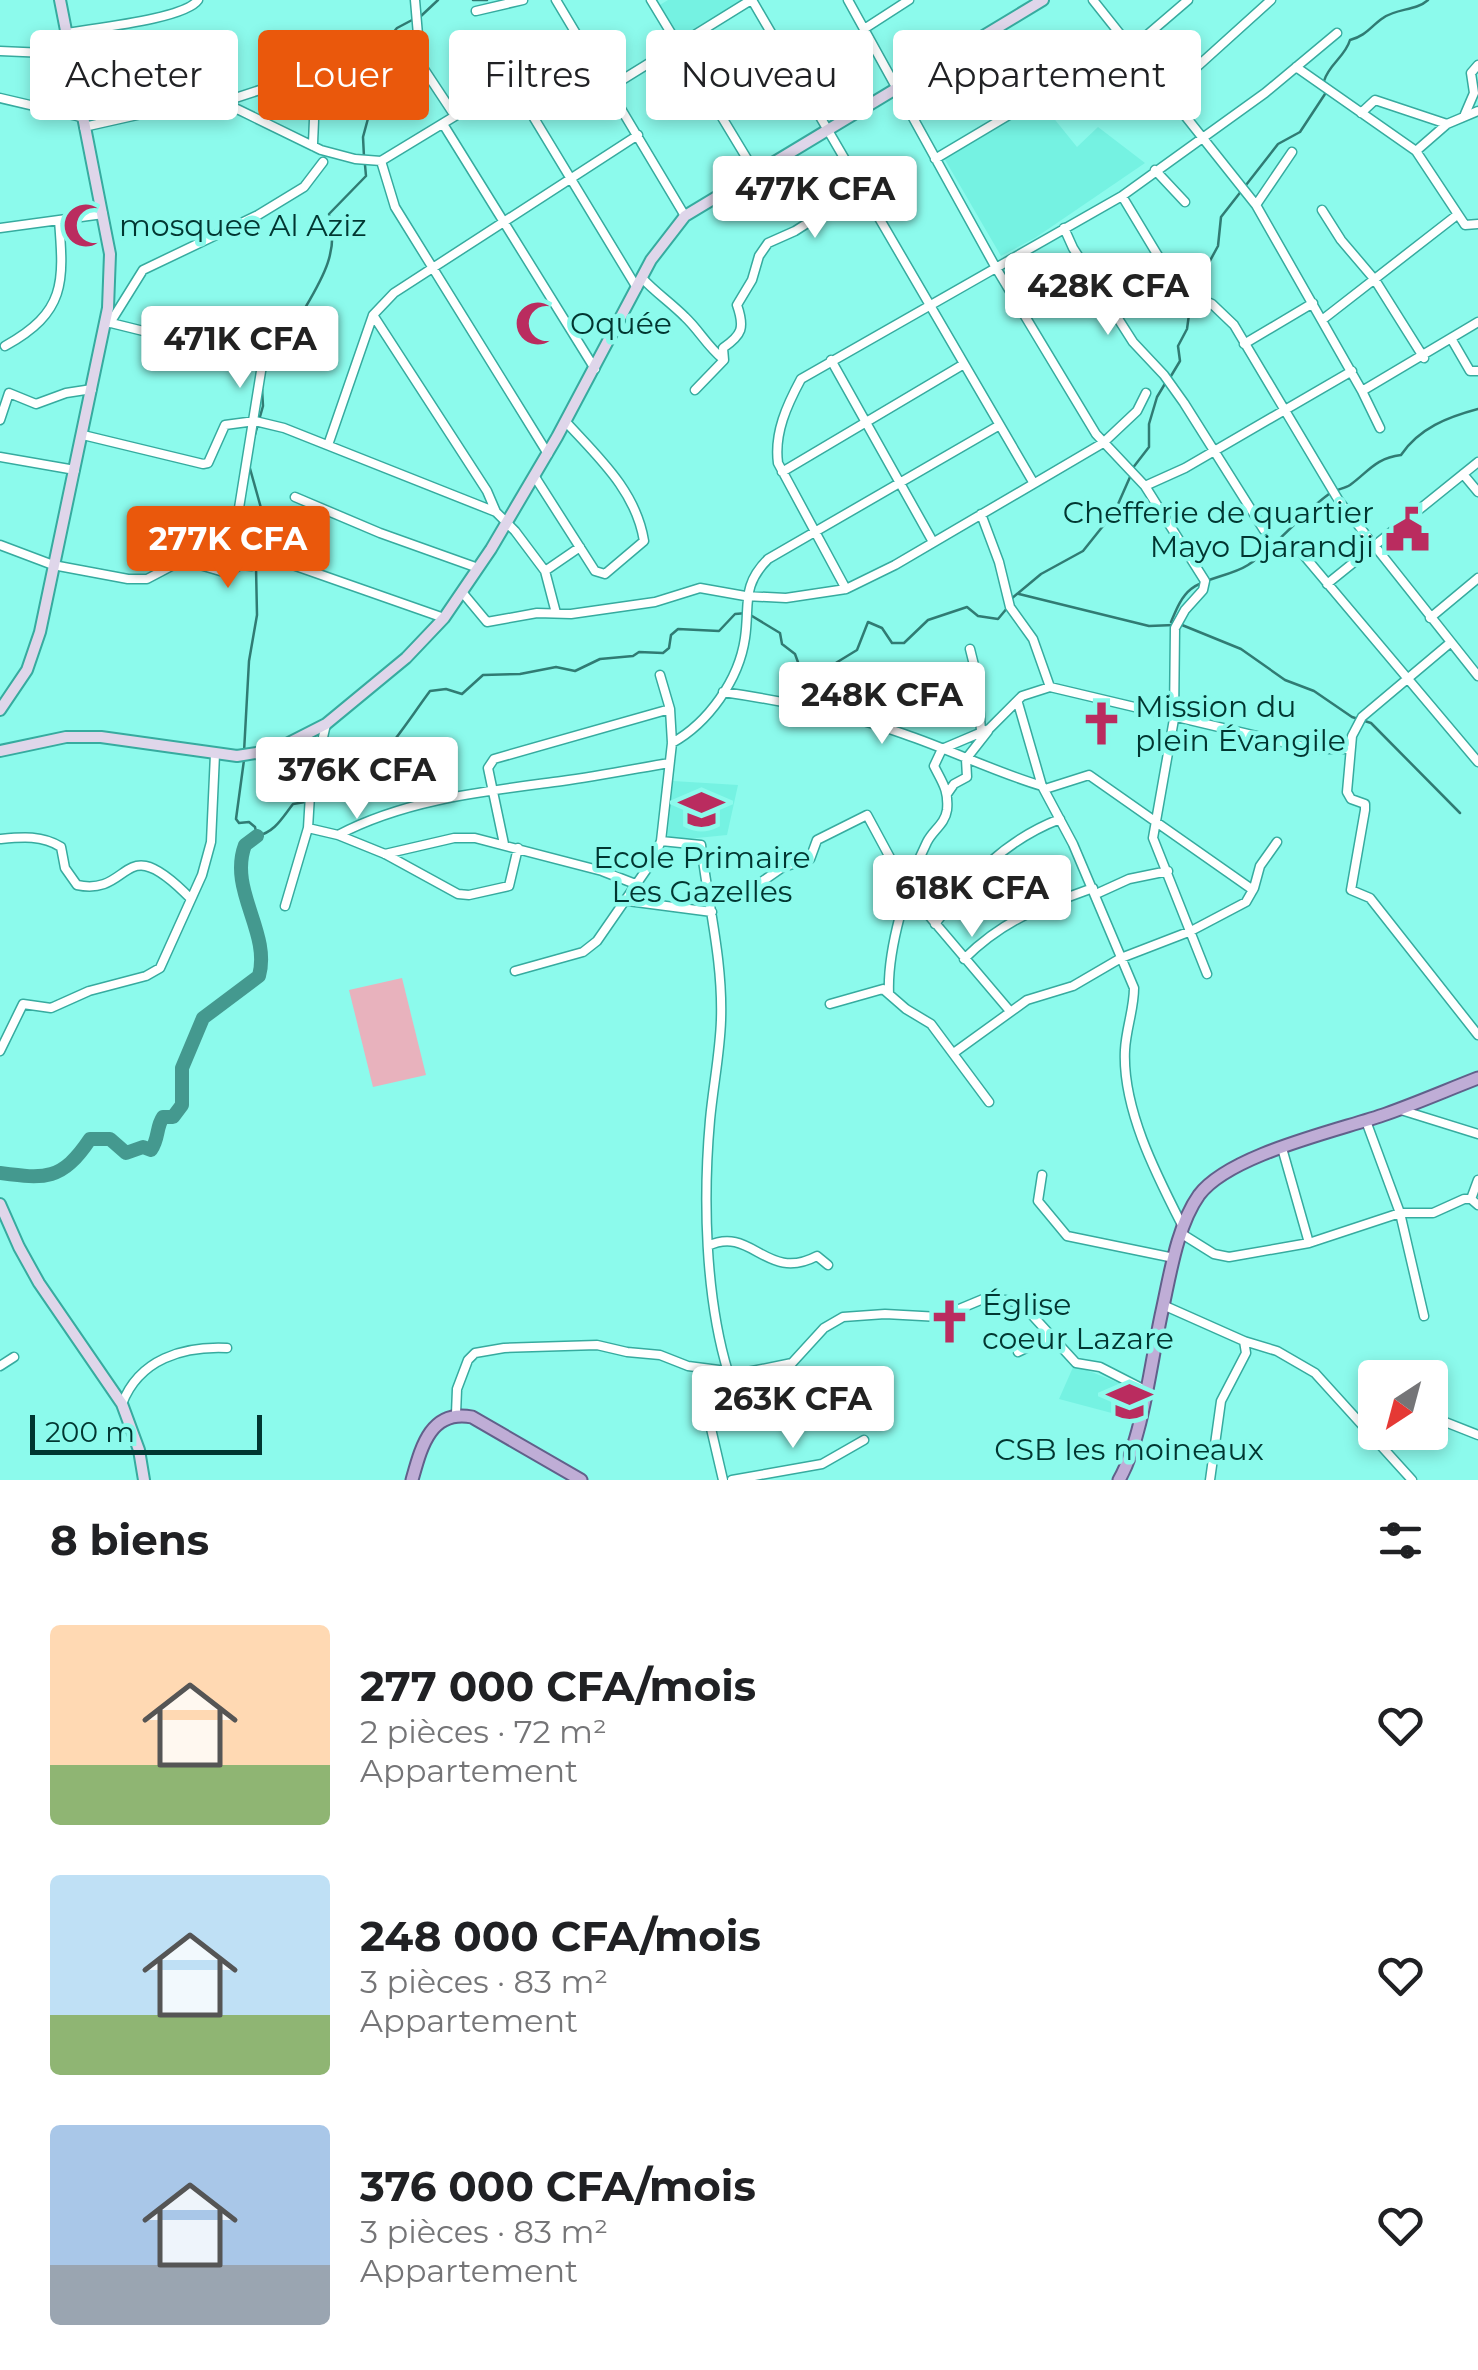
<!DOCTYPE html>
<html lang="fr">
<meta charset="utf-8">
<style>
:root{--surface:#fff;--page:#f6f6f6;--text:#202124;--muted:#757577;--accent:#ea580c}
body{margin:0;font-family:Montserrat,sans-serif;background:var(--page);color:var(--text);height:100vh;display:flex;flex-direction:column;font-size:38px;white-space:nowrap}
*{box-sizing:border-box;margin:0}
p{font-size:32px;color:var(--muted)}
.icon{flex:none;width:55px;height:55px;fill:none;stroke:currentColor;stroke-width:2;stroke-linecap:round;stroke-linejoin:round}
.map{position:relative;height:1480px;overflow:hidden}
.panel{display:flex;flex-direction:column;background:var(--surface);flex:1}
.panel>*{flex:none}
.guide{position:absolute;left:30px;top:30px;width:1420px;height:90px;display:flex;gap:20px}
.needle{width:65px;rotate:216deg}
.controls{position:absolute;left:1358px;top:1360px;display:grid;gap:20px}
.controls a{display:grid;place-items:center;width:90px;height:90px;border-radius:10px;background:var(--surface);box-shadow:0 5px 15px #0003;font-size:50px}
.scale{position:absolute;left:30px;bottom:25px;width:232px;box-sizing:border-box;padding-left:10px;border:5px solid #013631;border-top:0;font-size:28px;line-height:35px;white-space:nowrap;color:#013631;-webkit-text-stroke:8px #8cfaec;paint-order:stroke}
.price{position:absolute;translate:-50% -85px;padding:0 22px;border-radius:10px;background:#fff;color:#222;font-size:32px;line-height:65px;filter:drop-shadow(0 2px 5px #0008)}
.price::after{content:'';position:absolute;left:50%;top:60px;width:30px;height:22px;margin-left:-15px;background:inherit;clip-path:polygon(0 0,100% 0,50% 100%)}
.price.on{background:var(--accent);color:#fff}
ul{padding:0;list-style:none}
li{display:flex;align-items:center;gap:30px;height:250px;padding:0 50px}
li span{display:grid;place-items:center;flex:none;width:280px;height:200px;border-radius:10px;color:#555}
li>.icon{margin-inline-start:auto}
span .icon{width:120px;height:120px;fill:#fffc;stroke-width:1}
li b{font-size:42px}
h2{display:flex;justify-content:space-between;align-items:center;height:120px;padding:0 50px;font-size:42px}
.tag{padding:0 35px;border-radius:10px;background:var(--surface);box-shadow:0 5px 15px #0003;font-size:35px;line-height:90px}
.tag.on{background:var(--accent);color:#fff}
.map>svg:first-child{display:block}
</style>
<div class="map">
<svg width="1478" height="1480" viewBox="0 0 1478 1480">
<rect width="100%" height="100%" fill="#8cfaec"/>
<path fill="#75f2e2" d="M668,0h75l-65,38 -20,-32z
M1039,100l38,47 21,-20 47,36 -110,75 -34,18 -57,-98z
M673,781l65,4 -11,50 -60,6z
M1074,1365l60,24 -11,27 -64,-17z"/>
<path fill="#e8b2bd" d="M402,978l24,97 -53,12 -24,-97z"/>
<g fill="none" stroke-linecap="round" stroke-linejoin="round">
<path stroke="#307b73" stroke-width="2.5" d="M473,0h14
M421,16l17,-16
M1324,81c5,-17 21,-24 26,-41 16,-4 21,-14 33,-22 14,-10 33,-7 45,-18
M364,157l-1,-20 13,-48 6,-43 15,-18 17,-9
M1193,292l25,-46 3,-29 57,-73 22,-12 25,-38v-5
M265,371l10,-17 8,-2c16,-47 62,-85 46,-138l37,-38 -1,-11
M1171,376l9,-15 -2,-15 9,-17 4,-29
M254,438l9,-32 -1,-17
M249,465l12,43 -4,22 1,25
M1132,469l17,-22v-23l8,-27 9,-15
M1019,594l130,32 25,-1
M1011,599l30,-25 42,-23 32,-40 15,-34
M1171,622c5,-12 10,-25 20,-33 13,-11 40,-13 57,-24 30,-20 52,-50 81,-71 7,-5 15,-5 21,-9 19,-14 26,-27 51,-30 18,-27 47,-38 77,-46
M1182,625l59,24 44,31 29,11 38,26 19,6 89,90
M244,752l5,-91 8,-46 -1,-48
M244,760l-8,59 3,4 10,-1 6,5 2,9c18,-4 25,-18 36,-32l12,-2
M314,793l19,-27 47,-8c19,-22 33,-44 50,-67l16,-2 16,5 21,-19 37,-1 36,-7 19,4 25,-12 33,-3 6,-4 24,1 6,-5 2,-13 7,-6 41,2 16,-17 12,-1 33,20 2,11 13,10 4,11 22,7 36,-22 11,-28 14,6 10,15h12l24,-23 39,-13 11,9 20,3 10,-12"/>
<path stroke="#44998f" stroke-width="14" d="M0,1173c45,6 62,8 90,-34h20l16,14 17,-6 8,3c8,-11 5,-23 12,-33h10l9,-12v-37l21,-50 56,-42c12,-44 -31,-86 -14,-131l12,-9"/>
<defs>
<path id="street" d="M415,0l3,35 -4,19 41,62
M556,0l129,216
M651,0l104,172
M752,0l281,482
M848,0l148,268 100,166 49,52 60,95 -2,9 -18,20 -10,18 -1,91 -21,119 54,136
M1093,0l163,205 106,186 116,-69
M476,11l47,-11
M864,29l45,-29
M67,33c27,-5 118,-14 131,-33
M1132,48l56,-48
M0,51l69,3
M1296,67l120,84 49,74 13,-1
M511,80l126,208
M609,88l142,-88
M1168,93l103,-93
M0,98l81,19
M217,104l58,-19 32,-5c11,16 6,47 6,66
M1361,113l14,-13 72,24
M1465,114l9,-21 -3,-20 7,-8
M443,124l152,245
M84,127l89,-20h60l88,43 34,9 26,2 107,-65 90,-61
M1416,151l31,-27 31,-13
M935,159l106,-63
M381,161l14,46 153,247
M1155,170l30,32
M1122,196l56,93 34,15 22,21 105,176 139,175
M1256,205l36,-53
M1322,210l19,30 34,40 49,78
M0,228l103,-14
M1064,228l9,20 60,94 31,33 20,28 80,127
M642,278c13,14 29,25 43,39 14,13 22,29 38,42
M373,315l21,-22 244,-158
M1322,320l135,-105
M110,323l33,-53 115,-55 46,-28 19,-25
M1452,340l18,31h8
M1244,344l69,-41
M5,346c61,-34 59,-63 54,-126
M831,360l102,182
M695,390l29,-30 -1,-12c19,-13 22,-20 14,-43l15,-25 7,-24 9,-13 27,-12 66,-42
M1362,391l18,37
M0,420l9,-27 27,11 30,-11 26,-4
M83,435l120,29 5,-1 17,-38 30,-4 29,7 212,84 19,19 30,40 11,42
M328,445l45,-130 114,176 9,21
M0,457l75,13
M782,472l182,-108
M1463,474l15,18
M535,477l60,94 10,3 39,-33c-8,-50 -46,-84 -78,-119
M1145,486l40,-18 167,-97
M295,497l85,36 98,35
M981,514l18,48 11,45 23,32 17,48
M0,545l53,20 75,14h19l36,-19 12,-15 38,-26 6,-11 23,-143 -46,-16 -105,-26
M1301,552l177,210
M183,560l44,13 13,-8 12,1 5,-6 13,-3 174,61
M545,571l35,-24
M1327,584l151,-122
M846,589l-68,-126c-4,-30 9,-58 23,-84l321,-183 143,-103 72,-60
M462,592l25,30 50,-9 34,1 84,-12 45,-14 45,8 41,2 60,-9 49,-24 208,-122 34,-32 9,-18
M1430,618l48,-40
M1450,643l-88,74 -10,19 -5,56 4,7 14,5v6l-14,80 19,8 108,137
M970,649l7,28 4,54
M723,692c62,9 122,21 181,42 47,16 91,38 138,52
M1018,703l24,83 31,58 61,144c0,21 -8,41 -9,62 -3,59 32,126 58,177
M326,724l-16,71 -2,33 30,7 47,19 73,40 11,1 40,-9 9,-38
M672,743c36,-20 67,-63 73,-105 5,-34 -4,-52 23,-79l230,-133
M1045,789l44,-14 164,115
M947,794l7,-10 13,-7 -1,-18 22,-28
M338,835c68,-36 149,-44 224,-54 36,-5 72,-12 107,-18
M0,839c22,-2 42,-4 61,8l4,21 12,17c57,12 43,-59 114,14
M661,841l40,4c7,59 22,115 20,175 -1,33 -8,67 -11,100 -7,78 -5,176 18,252l-22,35 17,73
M504,844l-16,-76 6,-9 176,-50
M385,854l69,-16h21l127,33 36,14
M1096,894l33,-15 39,-8
M710,898l34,-4 39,-27 27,-8 7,-19 50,-25 41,76 101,119
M628,901l84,11
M285,906l23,-78
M935,924c35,-46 70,-84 125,-105
M964,959c40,-40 77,-52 129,-71
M515,971l68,-19 14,-11 56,-81 8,-19 11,-98 -2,-34 -10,-34
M889,994c-2,-44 18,-112 38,-152 6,-12 18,-18 20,-32 2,-20 -5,-28 -13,-44l8,-17 47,-20 33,-33 28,-9 262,62h38
M830,1004l53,-15 23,20 25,15 58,78
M0,1051l23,-47 28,4 38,-17 57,-15 14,-8 42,-93 9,-33 4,-88
M955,1052l72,-52 46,-14 48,-28 70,-27 55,-29 8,-14 6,-22 17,-24
M1401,1110l77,24
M1366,1121l34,92 24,103
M1282,1148l27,95
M1042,1175l-4,26 29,35 107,22
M1471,1199l7,-19
M1182,1234l32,20 15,3 80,-14 91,-30h33l31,-14h7l7,6
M708,1246c44,-21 58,37 109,10l11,9
M1163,1305l81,36 33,10 38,22 97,107
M1018,1352l35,-17
M0,1366l14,-9
M122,1404c17,-45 61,-58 105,-56
M456,1414l1,-25 11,-29 7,-7 29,-5 93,-3 30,7 33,3 28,11 54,7 50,-10 32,-35 19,-11 42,-3 55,3 48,-20 33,6 55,60 24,4 45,23
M1430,1416l48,19
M732,1480l90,-16 42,-24
M1210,1480l11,-79 25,-48 -2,-12"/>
<path id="secondary" d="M0,710l27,-40 13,-38 68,-324 2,-54 -50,-254
M0,751l66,-14h35l136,19 38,-6 51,-26 80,-66 38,-40 47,-69 66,-112 94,-177 34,-44 358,-216
M0,1204l19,43 20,36 83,121 17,46 5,30"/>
<path id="primary" d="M412,1480c9,-32 18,-71 60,-63l109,63
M1119,1480c24,-42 32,-120 43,-169 8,-36 15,-85 37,-116 31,-41 138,-64 187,-81 31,-11 61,-24 92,-36"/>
</defs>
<use href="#street" stroke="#36ab9f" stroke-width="11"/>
<use href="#secondary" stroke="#36ab9f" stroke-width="14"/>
<use href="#primary" stroke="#61608a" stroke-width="15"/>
<use href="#street" stroke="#fff" stroke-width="8"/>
<use href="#secondary" stroke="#dfd6ea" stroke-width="10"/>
<use href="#primary" stroke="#bfadd6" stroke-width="11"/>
</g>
<defs>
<symbol id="mosque-bare" viewBox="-9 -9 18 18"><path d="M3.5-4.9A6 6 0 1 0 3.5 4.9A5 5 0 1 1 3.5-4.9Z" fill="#ba2c5f" stroke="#8cfaec" stroke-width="2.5" paint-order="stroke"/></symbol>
<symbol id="civic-bare" viewBox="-9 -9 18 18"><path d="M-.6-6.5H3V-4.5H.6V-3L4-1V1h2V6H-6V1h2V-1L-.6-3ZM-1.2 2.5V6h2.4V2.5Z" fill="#ba2c5f" stroke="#8cfaec" stroke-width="2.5" paint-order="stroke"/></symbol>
<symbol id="church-bare" viewBox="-9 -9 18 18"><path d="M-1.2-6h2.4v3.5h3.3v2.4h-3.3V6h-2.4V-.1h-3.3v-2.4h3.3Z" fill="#ba2c5f" stroke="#8cfaec" stroke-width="2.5" paint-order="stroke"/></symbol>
<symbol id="school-bare" viewBox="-9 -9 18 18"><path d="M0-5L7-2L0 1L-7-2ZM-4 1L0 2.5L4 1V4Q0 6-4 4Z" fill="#ba2c5f" stroke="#8cfaec" stroke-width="2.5" paint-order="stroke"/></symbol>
</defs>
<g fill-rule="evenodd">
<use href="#mosque-bare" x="54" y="194" width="63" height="63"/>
<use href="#mosque-bare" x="506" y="292" width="63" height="63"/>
<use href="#civic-bare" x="1376" y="498" width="63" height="63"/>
<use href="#church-bare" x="1070" y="692" width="63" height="63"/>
<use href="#school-bare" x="670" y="778" width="63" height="63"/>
<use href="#church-bare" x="918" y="1290" width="63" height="63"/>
<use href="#school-bare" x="1098" y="1370" width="63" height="63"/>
</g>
<g text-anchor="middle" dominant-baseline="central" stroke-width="9" stroke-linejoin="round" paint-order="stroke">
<g font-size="30" fill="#013631" stroke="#8cfaec" text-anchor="start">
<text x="119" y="225">mosquee Al Aziz</text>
<text x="570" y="323">Oquée</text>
<text x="1374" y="512" text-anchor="end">Chefferie de quartier<tspan x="1374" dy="34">Mayo Djarandji</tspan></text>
<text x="1135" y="706">Mission du<tspan x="1135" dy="34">plein Évangile</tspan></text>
<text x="702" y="857" text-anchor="middle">Ecole Primaire<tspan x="702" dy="34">Les Gazelles</tspan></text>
<text x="982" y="1304">Église<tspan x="982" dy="34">coeur Lazare</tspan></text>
<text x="1129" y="1449" text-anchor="middle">CSB les moineaux</text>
</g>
</g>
</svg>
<div class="controls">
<a><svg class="needle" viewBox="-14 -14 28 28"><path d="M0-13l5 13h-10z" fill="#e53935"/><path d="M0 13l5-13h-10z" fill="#757577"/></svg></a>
</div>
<div class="scale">200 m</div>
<b class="price" style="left:815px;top:241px">477K CFA</b>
<b class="price" style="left:1108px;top:338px">428K CFA</b>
<b class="price" style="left:240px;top:391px">471K CFA</b>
<b class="price on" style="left:228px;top:591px">277K CFA</b>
<b class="price" style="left:882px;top:747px">248K CFA</b>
<b class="price" style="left:357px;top:822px">376K CFA</b>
<b class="price" style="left:972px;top:940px">618K CFA</b>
<b class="price" style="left:793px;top:1451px">263K CFA</b>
<div class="guide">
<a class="tag">Acheter</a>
<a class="tag on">Louer</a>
<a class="tag">Filtres</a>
<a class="tag">Nouveau</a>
<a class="tag">Appartement</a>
</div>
</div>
<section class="panel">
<h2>8 biens<svg class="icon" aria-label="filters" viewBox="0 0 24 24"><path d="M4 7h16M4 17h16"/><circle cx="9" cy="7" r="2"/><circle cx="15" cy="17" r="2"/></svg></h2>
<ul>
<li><span style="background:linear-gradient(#ffd9b3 70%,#8fb573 0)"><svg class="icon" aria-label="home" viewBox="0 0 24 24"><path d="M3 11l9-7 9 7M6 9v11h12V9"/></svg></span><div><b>277 000 CFA/mois</b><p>2 pièces · 72 m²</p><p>Appartement</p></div><svg class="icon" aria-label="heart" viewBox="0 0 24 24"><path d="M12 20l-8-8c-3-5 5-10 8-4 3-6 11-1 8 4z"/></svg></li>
<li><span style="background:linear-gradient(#bfe0f5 70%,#8fb573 0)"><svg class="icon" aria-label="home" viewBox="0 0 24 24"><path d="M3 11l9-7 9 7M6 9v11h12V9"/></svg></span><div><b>248 000 CFA/mois</b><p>3 pièces · 83 m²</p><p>Appartement</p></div><svg class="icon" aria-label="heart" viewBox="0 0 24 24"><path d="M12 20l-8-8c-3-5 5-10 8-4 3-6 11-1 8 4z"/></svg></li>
<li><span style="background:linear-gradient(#a9c7e8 70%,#9aa5b1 0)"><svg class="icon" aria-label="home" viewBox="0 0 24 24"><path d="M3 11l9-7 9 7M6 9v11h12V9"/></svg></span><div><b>376 000 CFA/mois</b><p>3 pièces · 83 m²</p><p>Appartement</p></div><svg class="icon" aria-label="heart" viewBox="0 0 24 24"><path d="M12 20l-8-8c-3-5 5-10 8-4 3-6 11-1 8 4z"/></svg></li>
</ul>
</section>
